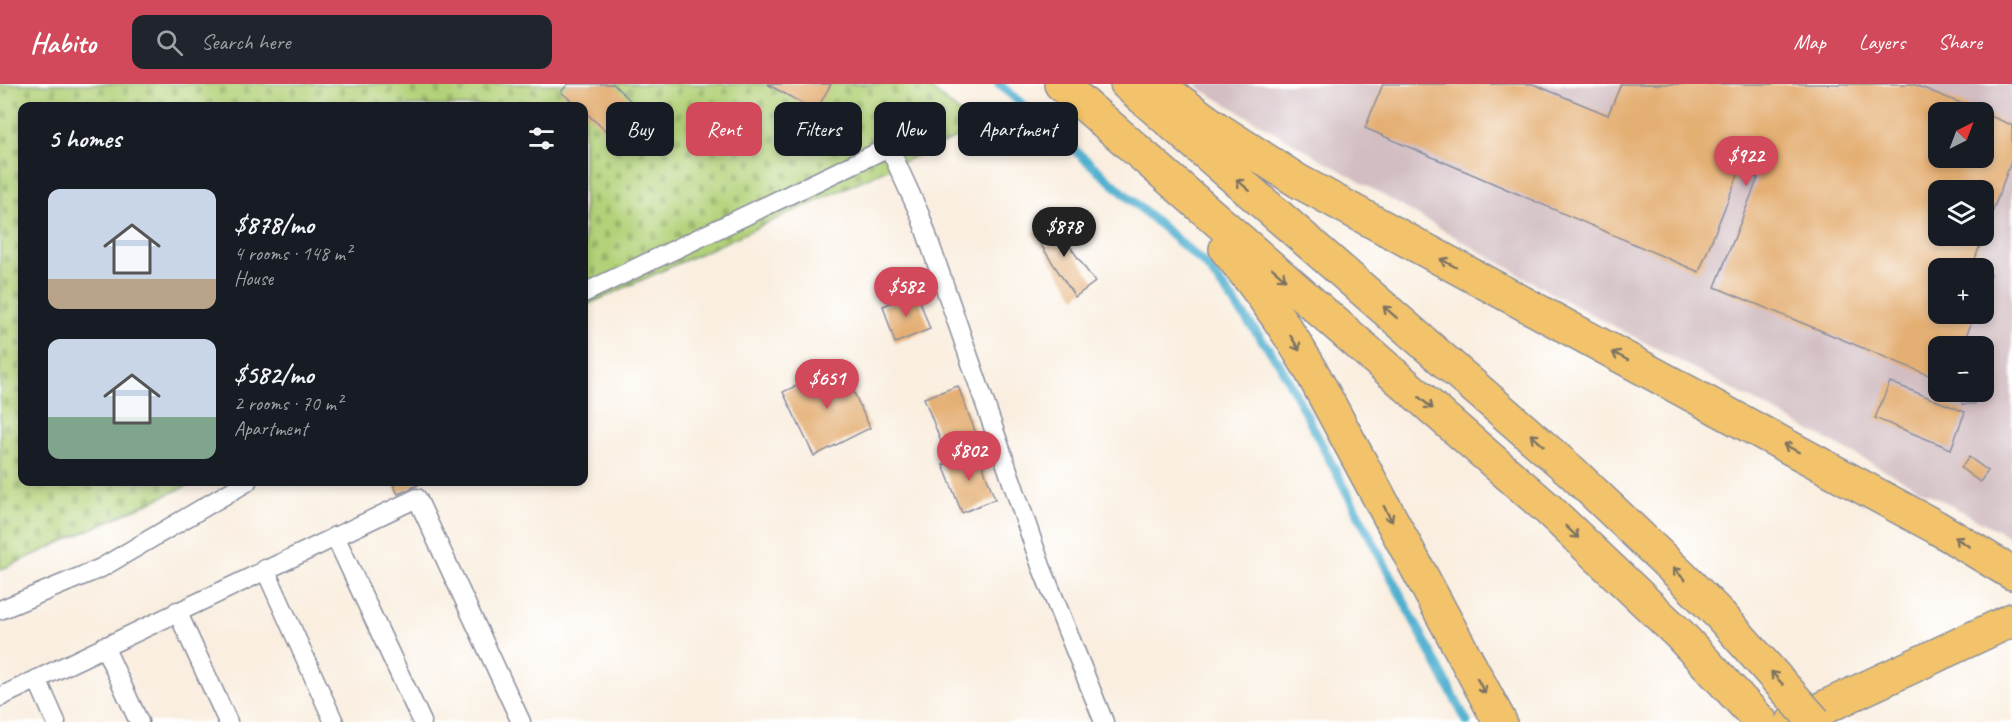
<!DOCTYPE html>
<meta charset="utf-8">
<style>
:root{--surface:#171b24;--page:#20242c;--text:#f1f3f6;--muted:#9ea1a6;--accent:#d1495b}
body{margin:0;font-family:Caveat,sans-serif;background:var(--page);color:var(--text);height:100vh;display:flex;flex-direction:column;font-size:22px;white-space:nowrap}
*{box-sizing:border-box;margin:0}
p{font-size:20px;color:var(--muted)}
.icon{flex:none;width:33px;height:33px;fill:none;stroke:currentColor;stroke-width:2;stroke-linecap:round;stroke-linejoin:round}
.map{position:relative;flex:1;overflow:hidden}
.details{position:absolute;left:18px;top:18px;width:570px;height:384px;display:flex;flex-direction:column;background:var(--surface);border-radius:12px;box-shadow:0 3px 9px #0003}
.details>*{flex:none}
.guide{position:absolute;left:606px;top:18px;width:570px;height:54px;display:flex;gap:12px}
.needle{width:39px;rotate:42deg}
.buttons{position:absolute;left:1928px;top:18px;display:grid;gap:12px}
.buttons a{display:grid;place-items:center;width:66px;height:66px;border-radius:12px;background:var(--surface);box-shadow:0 3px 9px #0003;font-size:30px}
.price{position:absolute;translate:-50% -51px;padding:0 14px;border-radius:21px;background:var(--accent);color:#fff;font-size:20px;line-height:39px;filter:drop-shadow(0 2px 3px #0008)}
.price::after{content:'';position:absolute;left:50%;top:36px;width:18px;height:14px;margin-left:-9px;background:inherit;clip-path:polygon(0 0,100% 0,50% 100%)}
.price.current{background:#222;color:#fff}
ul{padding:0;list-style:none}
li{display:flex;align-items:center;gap:18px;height:150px;padding:0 30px}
li span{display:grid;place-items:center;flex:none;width:168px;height:120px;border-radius:12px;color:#555}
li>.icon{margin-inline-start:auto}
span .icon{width:72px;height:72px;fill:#fffc;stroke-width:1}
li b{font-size:26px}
h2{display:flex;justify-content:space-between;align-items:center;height:72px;padding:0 30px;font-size:26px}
.tag{padding:0 21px;border-radius:12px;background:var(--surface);box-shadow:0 3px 9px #0003;font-size:21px;line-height:54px}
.tag.current{background:var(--accent);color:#fff}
header{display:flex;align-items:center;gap:36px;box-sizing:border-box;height:84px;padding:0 30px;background:var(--accent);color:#fff}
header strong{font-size:28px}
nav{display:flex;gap:33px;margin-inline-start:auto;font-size:21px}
.search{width:420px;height:54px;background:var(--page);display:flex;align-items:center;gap:15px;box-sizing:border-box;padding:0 21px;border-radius:12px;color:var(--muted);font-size:22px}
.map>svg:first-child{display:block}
</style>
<header>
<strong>Habito</strong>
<div class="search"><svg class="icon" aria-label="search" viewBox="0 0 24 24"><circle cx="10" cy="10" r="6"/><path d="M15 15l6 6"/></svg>Search here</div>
<nav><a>Map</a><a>Layers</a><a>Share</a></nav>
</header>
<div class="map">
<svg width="2012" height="638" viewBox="0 0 2012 638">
<defs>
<pattern id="cemetery-stones" width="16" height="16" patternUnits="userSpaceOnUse" patternTransform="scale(1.5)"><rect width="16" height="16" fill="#b2d178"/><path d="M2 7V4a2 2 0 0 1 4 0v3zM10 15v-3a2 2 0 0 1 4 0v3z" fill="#98b46a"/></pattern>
</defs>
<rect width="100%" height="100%" fill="#fff"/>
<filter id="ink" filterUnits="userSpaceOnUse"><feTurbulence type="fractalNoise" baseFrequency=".0167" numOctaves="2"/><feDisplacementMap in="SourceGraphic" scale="12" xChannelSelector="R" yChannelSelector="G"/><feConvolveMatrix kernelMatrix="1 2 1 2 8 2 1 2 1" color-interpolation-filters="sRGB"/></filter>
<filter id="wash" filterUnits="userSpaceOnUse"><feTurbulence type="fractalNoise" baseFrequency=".008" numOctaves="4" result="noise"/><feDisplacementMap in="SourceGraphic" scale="24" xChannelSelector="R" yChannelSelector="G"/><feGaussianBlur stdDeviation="1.35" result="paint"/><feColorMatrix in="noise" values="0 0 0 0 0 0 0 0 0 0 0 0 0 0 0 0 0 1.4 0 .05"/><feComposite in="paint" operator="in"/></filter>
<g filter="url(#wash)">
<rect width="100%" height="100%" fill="#f9eedf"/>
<path fill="#d2bec2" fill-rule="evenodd" d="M1195,0h817v454l-464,-247 -346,-201zM1938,28h45v46h-45zM1938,106h45v46h-45zM1938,184h45v46h-45zM1938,262h45v46h-45z"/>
<path fill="url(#cemetery-stones)" stroke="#66806b" stroke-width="1.5" d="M0,0h925l53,44 -394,178v-200h-562v376h173l-195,88z"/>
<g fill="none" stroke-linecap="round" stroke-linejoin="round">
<path stroke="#51b0d0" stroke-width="9" d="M999,0l208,182 72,97 188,359"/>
</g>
<g id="blocks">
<path fill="#e4af73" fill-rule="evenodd" d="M568,0h45l22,21 1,10 -5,10 -10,9 -14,-2 -23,-21v-5h-6l-17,-14z
M767,0h64l-15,27z
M1383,0h150l75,31 13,-31h292l70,28h-45v46h45v-45l29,12v34l-40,108 4,1h-38v46h37l-13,32h-24v33l-223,-92 43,-109 -18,-8 -41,102 -334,-144zM1938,106h45v46h-45z
M1050,134l45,64 -20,15 -42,-64z
M1983,187l7,3 -7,17z
M917,209l13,36 -35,14 -12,-37z
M841,280l29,64 -56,28 -31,-64z
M1890,298l75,30 -14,37 -76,-31z
M958,302l20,53 -33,13 -21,-54z
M1962,308h13v12h-13z
M977,367l18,48 -33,14 -19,-48z
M1969,373l19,14 -8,11 -19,-14z
M392,398h32l-26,12z"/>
</g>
</g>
<g filter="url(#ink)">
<use href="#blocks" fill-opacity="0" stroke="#8a8e9e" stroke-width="1.5"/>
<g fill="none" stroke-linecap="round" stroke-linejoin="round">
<defs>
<path id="service" d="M584,209l305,-146 31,68 121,351 63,156
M335,452l87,186
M265,485l69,153
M0,526l101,-42 146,-86
M177,527l51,111
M104,562l35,76
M37,595l19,43
M0,613l417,-199 104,224"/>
<path id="primary" d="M1793,638l219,-102"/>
<path id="trunk" d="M1061,0l487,425 131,125 82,88
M1127,0l445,388 109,104 39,39
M1156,0l60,44 82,53 638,346 76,46
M1226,165c31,37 58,75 82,116l192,357"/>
</defs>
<use href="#service" stroke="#8a8e9e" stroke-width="21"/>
<use href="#primary" stroke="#8a8e9e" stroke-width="36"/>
<use href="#trunk" stroke="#8a8e9e" stroke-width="36"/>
<use href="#service" stroke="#fff" stroke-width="18"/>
<use href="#primary" stroke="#f2c36a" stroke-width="33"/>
<use href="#trunk" stroke="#f2c36a" stroke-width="33"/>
<defs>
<path id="trunk-bridge" d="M1720,531l95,107"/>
</defs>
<use href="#trunk-bridge" stroke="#8a8e9e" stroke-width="36" stroke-linecap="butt"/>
<use href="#trunk-bridge" stroke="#f2c36a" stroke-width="33"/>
</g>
<defs><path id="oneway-shaft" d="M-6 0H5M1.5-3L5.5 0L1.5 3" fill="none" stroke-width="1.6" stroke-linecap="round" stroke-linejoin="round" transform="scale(1.5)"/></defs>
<g stroke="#7c7263">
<use href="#oneway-shaft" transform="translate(1243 101) rotate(-139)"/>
<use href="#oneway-shaft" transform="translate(1448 179) rotate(-152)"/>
<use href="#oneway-shaft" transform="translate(1279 190) rotate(41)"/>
<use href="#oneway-shaft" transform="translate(1390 228) rotate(-139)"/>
<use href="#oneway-shaft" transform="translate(1295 259) rotate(59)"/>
<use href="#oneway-shaft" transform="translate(1620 272) rotate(-152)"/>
<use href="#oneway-shaft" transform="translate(1426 319) rotate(40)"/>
<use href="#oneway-shaft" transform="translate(1537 356) rotate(-138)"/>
<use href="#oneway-shaft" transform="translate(1791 364) rotate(-152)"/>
<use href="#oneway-shaft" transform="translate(1388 430) rotate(62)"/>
<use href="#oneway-shaft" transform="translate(1572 448) rotate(43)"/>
<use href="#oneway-shaft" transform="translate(1962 458) rotate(-149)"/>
<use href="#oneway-shaft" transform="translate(1679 490) rotate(-135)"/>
<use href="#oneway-shaft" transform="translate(1777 594) rotate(-132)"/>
<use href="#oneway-shaft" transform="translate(1481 602) rotate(62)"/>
</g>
</g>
</svg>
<div class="buttons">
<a><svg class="needle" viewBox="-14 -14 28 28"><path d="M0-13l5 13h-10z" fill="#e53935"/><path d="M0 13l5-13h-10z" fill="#9ea1a6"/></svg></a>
<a><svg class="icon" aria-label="layers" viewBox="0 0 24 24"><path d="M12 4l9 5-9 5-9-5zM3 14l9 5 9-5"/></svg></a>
<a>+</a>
<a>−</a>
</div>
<b class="price" style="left:1746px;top:103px">$922</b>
<b class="price current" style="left:1064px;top:174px">$878</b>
<b class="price" style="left:906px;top:234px">$582</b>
<b class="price" style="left:827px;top:326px">$651</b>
<b class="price" style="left:969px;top:398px">$802</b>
<div class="guide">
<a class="tag">Buy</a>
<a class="tag current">Rent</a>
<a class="tag">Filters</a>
<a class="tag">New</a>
<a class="tag">Apartment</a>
</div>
<section class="details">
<h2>5 homes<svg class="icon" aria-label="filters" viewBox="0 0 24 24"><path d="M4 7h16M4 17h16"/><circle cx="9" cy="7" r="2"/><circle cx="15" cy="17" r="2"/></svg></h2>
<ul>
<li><span style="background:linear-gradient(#c9d6e8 75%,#b9a48a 0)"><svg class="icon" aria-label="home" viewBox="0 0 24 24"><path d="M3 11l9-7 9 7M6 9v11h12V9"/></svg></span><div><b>$878/mo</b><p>4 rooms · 148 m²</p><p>House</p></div></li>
<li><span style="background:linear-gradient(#c9d6e8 65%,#7fa58c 0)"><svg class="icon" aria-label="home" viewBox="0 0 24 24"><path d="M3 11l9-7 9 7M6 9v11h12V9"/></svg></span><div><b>$582/mo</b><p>2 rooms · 70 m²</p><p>Apartment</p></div></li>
</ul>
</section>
</div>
